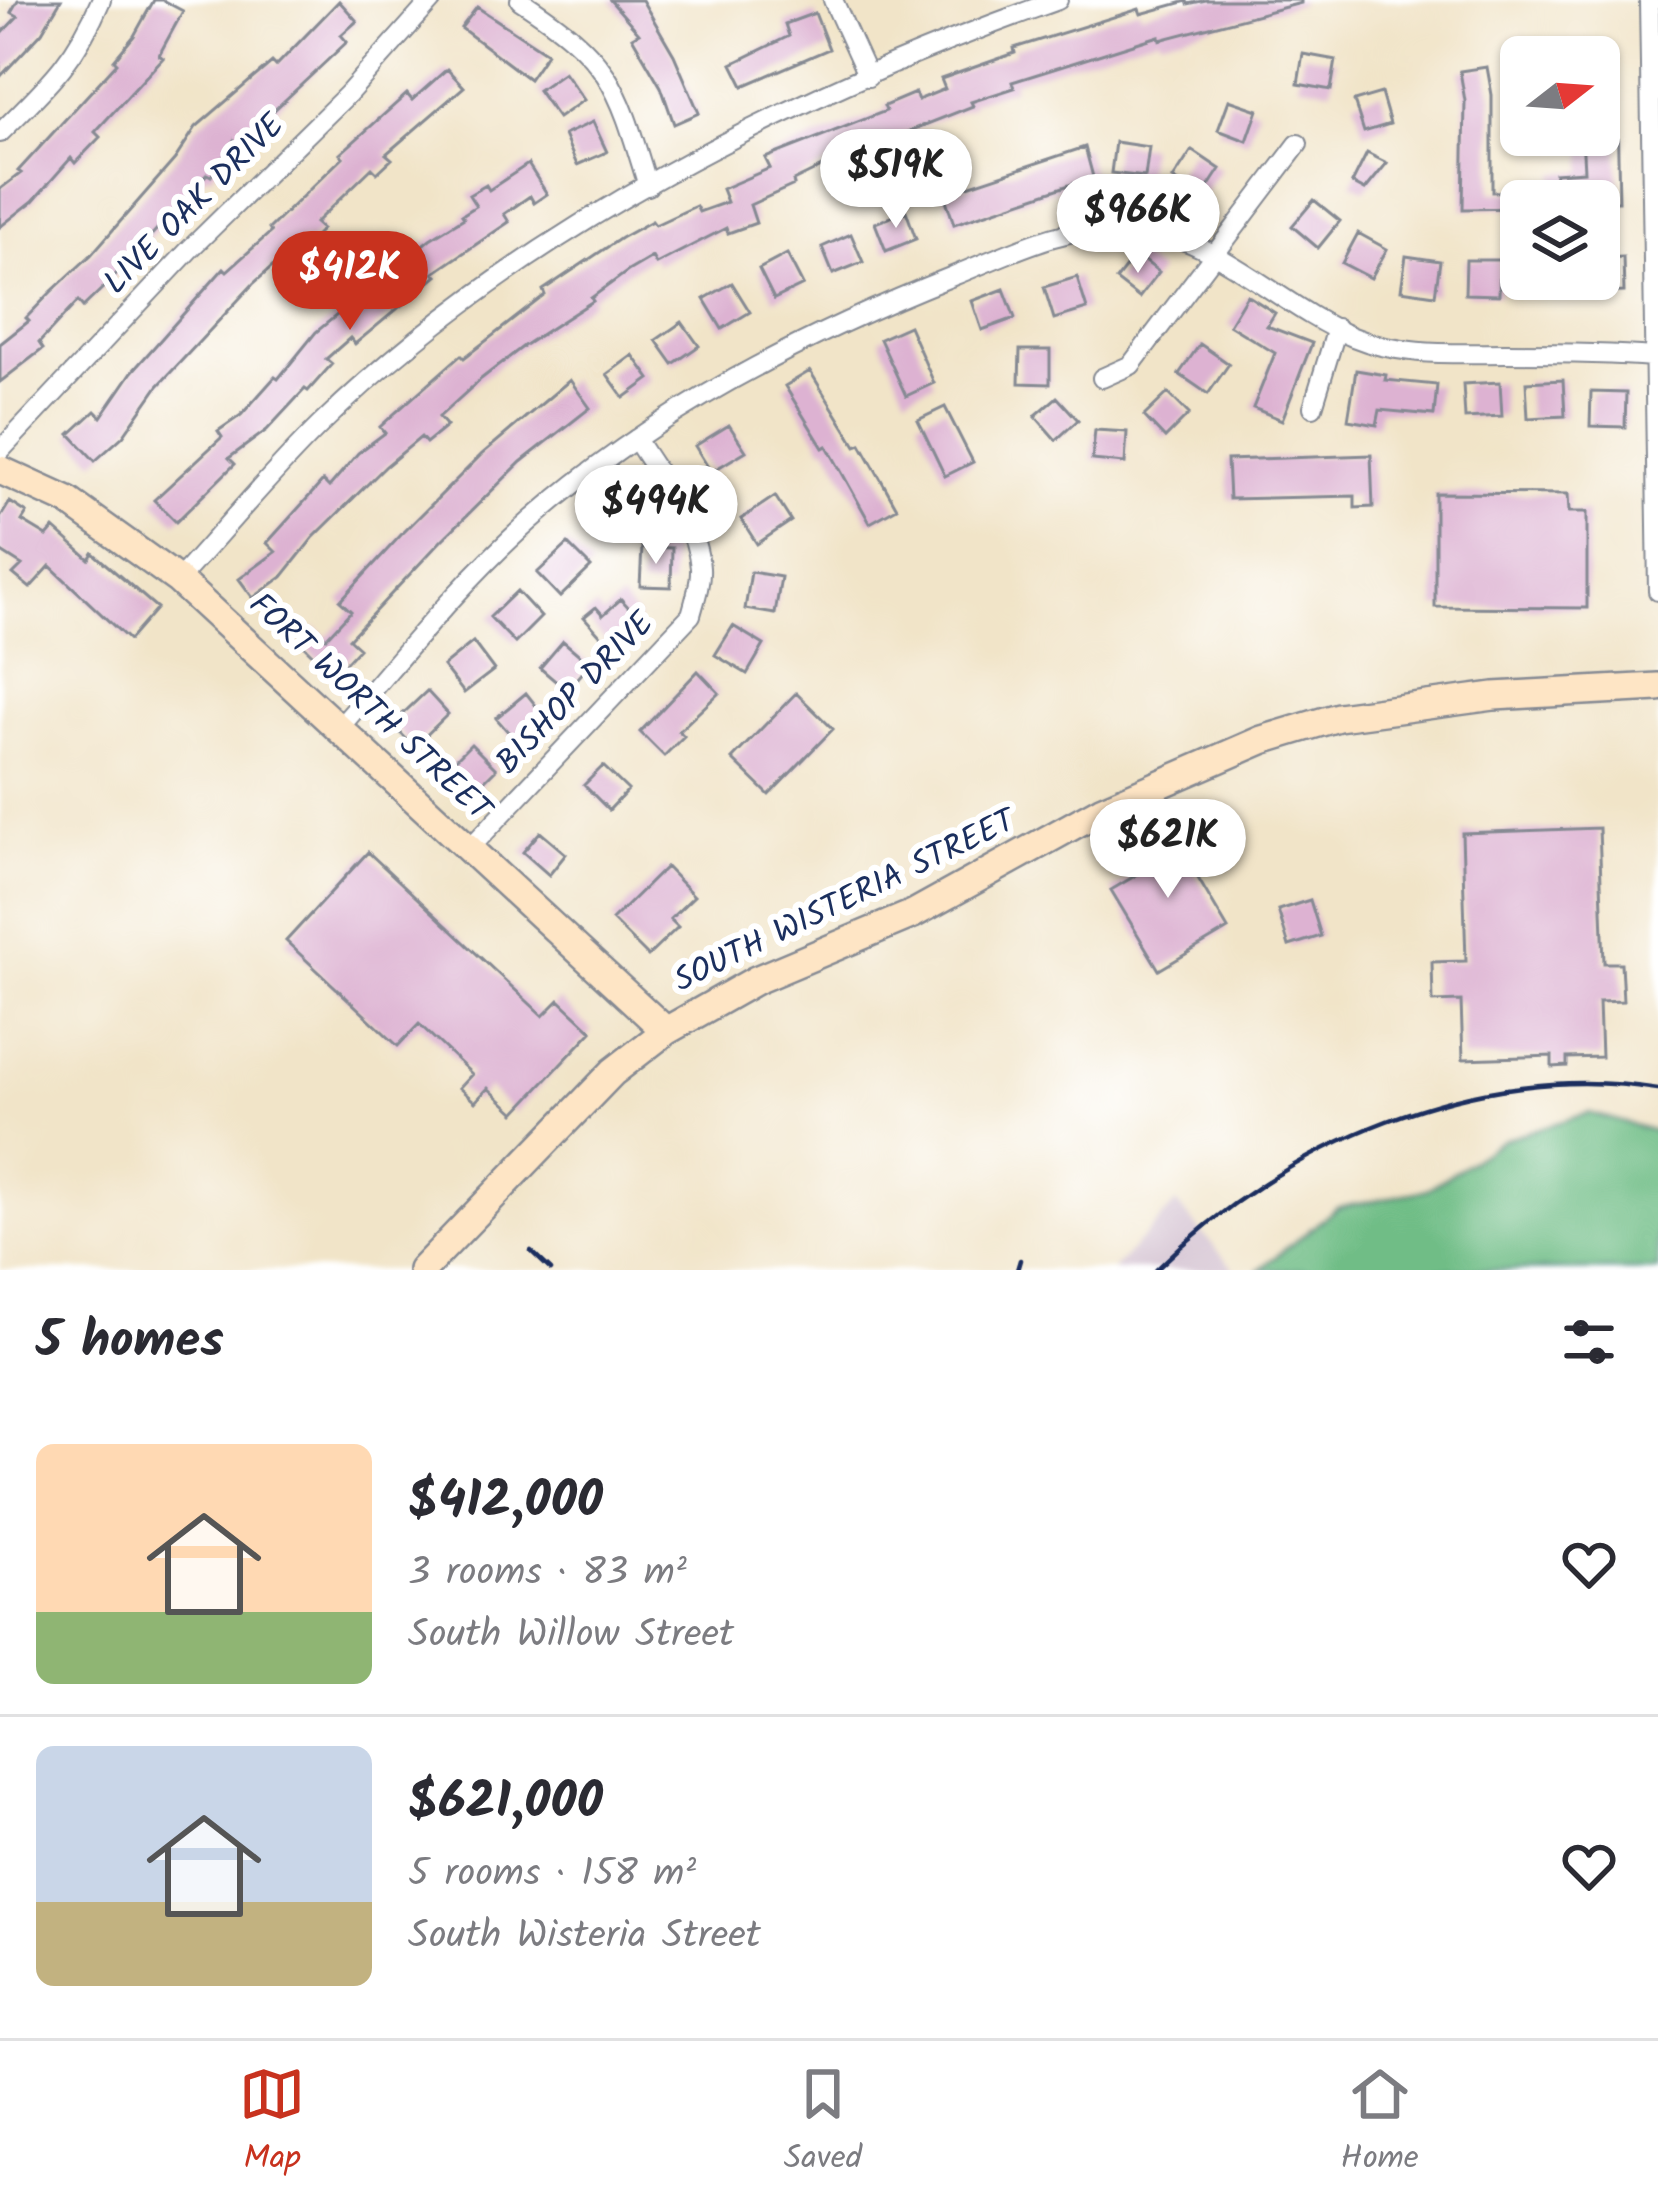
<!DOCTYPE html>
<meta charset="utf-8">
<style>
:root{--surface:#fff;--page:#f2f2f3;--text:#2b2b33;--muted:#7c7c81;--line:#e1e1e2;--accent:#c8321e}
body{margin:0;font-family:Kalam,sans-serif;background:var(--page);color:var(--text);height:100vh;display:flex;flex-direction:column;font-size:45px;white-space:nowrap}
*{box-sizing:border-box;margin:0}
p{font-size:39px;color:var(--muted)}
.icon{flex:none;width:66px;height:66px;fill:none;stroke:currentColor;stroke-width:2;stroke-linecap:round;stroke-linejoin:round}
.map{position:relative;height:1270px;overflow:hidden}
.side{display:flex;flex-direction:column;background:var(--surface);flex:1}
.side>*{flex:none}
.needle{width:78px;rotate:73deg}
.tools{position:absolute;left:1500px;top:36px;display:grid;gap:24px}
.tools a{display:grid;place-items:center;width:120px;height:120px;border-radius:18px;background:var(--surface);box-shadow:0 3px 9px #0004;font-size:60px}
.price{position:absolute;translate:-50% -102px;padding:0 27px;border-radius:42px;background:#fff;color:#222;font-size:39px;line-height:78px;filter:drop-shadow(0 3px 6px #0008)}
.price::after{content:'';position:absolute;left:50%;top:72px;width:36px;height:27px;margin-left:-18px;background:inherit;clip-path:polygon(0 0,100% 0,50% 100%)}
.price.current{background:var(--accent);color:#fff}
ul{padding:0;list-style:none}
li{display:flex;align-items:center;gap:36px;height:300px;padding:0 36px}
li+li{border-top:3px solid var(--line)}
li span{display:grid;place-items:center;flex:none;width:336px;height:240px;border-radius:18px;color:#555}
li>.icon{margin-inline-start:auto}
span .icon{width:144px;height:144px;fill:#fffc;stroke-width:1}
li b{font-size:51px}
h2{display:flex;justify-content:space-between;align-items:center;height:144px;padding:0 36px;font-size:51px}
.tab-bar{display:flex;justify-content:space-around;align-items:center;height:168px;border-top:3px solid var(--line);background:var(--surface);font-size:33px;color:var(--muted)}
.tab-bar a{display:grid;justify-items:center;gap:6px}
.tab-bar .current{color:var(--accent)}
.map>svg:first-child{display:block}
</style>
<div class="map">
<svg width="1658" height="1270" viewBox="0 0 1658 1270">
<rect width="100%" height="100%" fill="#fff"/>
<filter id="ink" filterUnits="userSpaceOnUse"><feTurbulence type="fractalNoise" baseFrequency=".00833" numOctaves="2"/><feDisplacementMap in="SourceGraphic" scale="24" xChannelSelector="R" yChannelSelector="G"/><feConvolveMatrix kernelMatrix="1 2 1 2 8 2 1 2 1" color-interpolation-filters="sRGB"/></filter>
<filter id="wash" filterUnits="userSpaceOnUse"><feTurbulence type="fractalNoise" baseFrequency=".004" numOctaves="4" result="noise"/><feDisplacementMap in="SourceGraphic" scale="48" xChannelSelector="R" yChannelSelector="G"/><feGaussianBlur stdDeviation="2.7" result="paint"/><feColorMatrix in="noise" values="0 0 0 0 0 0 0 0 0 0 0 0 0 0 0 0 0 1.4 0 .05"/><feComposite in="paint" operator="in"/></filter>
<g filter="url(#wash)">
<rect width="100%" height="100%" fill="#f1e4c8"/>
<path fill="#d0bdcd" d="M1176,1203l59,67h-123z"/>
<path fill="#6fbd86" stroke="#457672" stroke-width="3" d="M1589,1113l69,19v138h-399l78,-62 89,-18 78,-51z"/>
<g id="blocks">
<path fill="#ddb2d2" d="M18,0h43l-19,32 -42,45v-42l18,-19 -7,-4z
M154,0h8l21,11 -24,44 4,3 -68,74 5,5 -25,26 -4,-5 -38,43 -33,26v-38l21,-16 -3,-2 99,-108 -3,-3 20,-24z
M610,0h32l32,55 25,58 -25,11 -13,-37 -29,-50 7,-4z
M1206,0h95v3l-141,37 -1,-4 -147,46 2,6 -43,14 2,4 -137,54 -43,21 1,4 -44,20 6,18 -28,10 -2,-5 -70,36 -4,-7 -24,14 -37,27 2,3 -68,44 -44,34 -42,38 8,9 -21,17 -5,-6 -35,29 -73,72 -31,39 -29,21 -14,-19 37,-27 -9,-9 56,-62 6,6 29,-34 27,-20 -5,-6 15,-14 66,-58 3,3 81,-63 -2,-5 78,-52 31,-17 3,4 41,-19 3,6 28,-10 -5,-13 48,-21 -5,-10 121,-47 -2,-5 31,-13 3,7 27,-11 -4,-10 74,-26 -1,-5 125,-39 2,5 46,-13 1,3z
M339,1l18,20 -16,14 6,7 -109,102 -4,-4 -23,36 -4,-2 -99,109 -25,24 -5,-6 -39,42 4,6 -43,33v-38l29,-23 -3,-3 25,-26 40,-37 84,-96 21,-32 76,-65 4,4z
M477,7l70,46 -18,26 -68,-51z
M815,13l14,36 -86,37 -11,-22 57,-28 -4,-12z
M1303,54l33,6 -5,30 -33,-6z
M1599,65h17l3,136h-64v-28l29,-2 -2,-36h17z
M1487,67l5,28v97l29,-1v17l-58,1 2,-108 -5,-30z
M447,69l17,18 -78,67 6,5 -15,14 -5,-5 -57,55 7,6 -14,14 -4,-4 -50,44 -96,103 -35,50 -28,25 -25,-27 25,-23 6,6 31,-45 92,-104 3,3 44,-39 -2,-3 74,-72 -3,-3 67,-60 5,6z
M564,72l20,28 -26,18 -20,-28z
M1381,93l9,31 -26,8 -10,-31z
M1229,100l29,10 -11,31 -29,-11z
M593,122l14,30 -30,13 -13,-30z
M1115,142l34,5 -4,30 -34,-4z
M1085,147l8,30 -139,47 -10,-30z
M1192,150l28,19 -19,29 -28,-19z
M1367,153l20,10 -22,27 -13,-7z
M528,164l19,30 -13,9 -4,-7 -26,18 5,8 -75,51 3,3 -82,68 -5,-6 -24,21 6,5 -24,27 -3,-2 -38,41 -38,28 6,6 -59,58 -22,-22 68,-63 -4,-6 23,-16 34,-38 3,2 38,-47 114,-93 34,-21 -2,-3 14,-9 -7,-11 17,-10 3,5z
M1314,200l26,21 -22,27 -26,-22z
M906,211l10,28 -30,12 -11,-28z
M1358,233l29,16 -16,29 -29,-15z
M851,234l12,28 -30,12 -11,-27z
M787,254l16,31 -29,14 -15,-30z
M1136,254l23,18 -20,26 -23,-18z
M1406,256l34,5 -5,34 -34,-5z
M1623,257l1,35 -34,1 -1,-14h10v-21z
M1466,260h34l-1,35 -34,-1z
M1077,277l10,32 -33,10 -10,-32z
M732,283l18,29 -28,17 -18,-30z
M1004,289l11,29 -33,12 -10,-29z
M1247,295l28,18 -8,13 45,17 -30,77 -29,-12 22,-55 -46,-28z
M682,322l17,24 -26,18 -17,-24z
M909,326l25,57 -28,13 -26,-57z
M1200,344l29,20 -21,30 -29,-20z
M1020,350h30v34l-31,-1z
M633,355l17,24 -26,19 -17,-24z
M1356,370l30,5 -1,5 52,5 -3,30 -54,-5 -3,15 -29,-5z
M810,371l46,75 5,-2 36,64 -27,15 -43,-77 -4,2 -38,-62z
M570,380l20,28 -69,54 -80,79 -92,98 10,9 -25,27 -33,-32 14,-15 11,10 25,-27 -11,-10 61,-66 81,-81z
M1563,380l2,36 -37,2 -2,-36z
M1500,382l2,34 -37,2 -2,-34z
M1591,392l35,1 -1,34 -35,-1z
M1168,393l21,21 -24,24 -21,-22z
M1057,397l21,23 -22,20 -21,-24z
M945,407l28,55 -28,14 -27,-56z
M729,425l17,26 -35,21 -16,-26z
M1095,430l32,2 -2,31 -33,-3z
M1371,455l2,52 -18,1v-12l-126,3 -2,-39z
M631,483l23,29 -25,19 -23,-29z
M1435,493l133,1 1,18h18v96l-152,-1z
M775,496l16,25 -34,23 -16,-25z
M10,502l17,11 -5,8 25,15 7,-8 35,31 4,-6 64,55 -28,32 -79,-74 -20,22 -17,-14 9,-9 -22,-14v-33z
M568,544l23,23 -31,30 -23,-24z
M642,547l30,1 -1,39 -31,-1z
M751,572l30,5 -6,37 -30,-5z
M517,591l24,26 -26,26 -25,-26z
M621,599l18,20 -29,27 -26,-29 12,-10 7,8z
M733,626l31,19 -17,29 -32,-19z
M563,641l27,23 -23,27 -27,-23z
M473,642l21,28 -30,23 -21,-27z
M698,671l21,22 -40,38 5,5 -20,20 -24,-24z
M427,691l21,23 -34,33 -22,-23z
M526,693l19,24 -29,24 -20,-23z
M796,693l37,36 -64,66 -37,-36z
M471,744l25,25 -22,22 -25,-25z
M603,766l25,24 -19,20 -25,-25z
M1166,824l62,105 -69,41 -48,-80 34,-20 -14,-25z
M1599,828l5,135h17l2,38 -24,1 2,55 -34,1v8l-15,1v-11l-89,3 -2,-58 -28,1 -1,-40 34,-1 -4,-128z
M540,832l26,22 -17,21 -26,-23z
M368,852l175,164 16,-16 33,31 -77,82 -27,-25 -13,14 -16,-14 13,-14 -53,-50 -21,22 -112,-105z
M666,867l28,29 -24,23 8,8 -30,29 -36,-36z
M1310,900l11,36 -32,10 -11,-36z"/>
</g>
</g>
<g filter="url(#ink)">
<use href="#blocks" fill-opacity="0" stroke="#868a93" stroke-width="3"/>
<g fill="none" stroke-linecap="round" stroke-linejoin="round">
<defs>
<path id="street" d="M520,0c92,60 97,84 128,186
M833,0l35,77
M1649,0l9,591
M0,133c46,-46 75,-71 101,-133
M1102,378l29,-13 167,-221
M1313,407l24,-79
M0,451l189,-201 158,-155 85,-95
M178,580c47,-51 92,-106 142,-155 201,-196 476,-332 738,-425
M339,728c61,-69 121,-145 191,-207 122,-108 272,-185 423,-245 53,-21 115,-53 174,-49 88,6 149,78 226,110 48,20 103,16 153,16 49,0 97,0 146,4
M469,849l222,-234c4,-15 10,-32 9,-47 -3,-46 -41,-91 -64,-129"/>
<path id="secondary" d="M0,470l68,31 110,79 488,451
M422,1270l191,-198 53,-41 90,-51 157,-66 188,-104 161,-70 76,-23 156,-21 164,-9"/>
</defs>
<use href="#street" stroke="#868a93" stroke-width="22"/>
<use href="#secondary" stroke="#868a93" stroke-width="32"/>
<use href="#street" stroke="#fff" stroke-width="18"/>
<use href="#secondary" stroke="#fee5c5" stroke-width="27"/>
<path stroke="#1b2f5e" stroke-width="4.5" d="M531,1251l20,19
M1017,1270l3,-10
M1156,1270c127,-126 321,-211 502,-181"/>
</g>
</g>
<g text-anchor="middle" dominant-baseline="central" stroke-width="12" stroke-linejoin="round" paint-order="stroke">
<g font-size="33" fill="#1b2f5e" stroke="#fff">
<text transform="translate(195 205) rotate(-45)">LIVE OAK DRIVE</text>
<text transform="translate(576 694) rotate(-46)">BISHOP DRIVE</text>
<text transform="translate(369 708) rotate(43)">FORT WORTH STREET</text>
<text transform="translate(845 902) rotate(-26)">SOUTH WISTERIA STREET</text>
</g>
</g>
</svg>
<div class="tools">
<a><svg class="needle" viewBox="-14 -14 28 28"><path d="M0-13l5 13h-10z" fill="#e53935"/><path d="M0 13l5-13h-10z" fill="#7c7c81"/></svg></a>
<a><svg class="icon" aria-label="layers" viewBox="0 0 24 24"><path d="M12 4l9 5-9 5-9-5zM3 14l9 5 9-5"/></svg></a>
</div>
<b class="price" style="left:896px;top:231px">$519K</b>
<b class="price" style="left:1138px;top:276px">$966K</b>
<b class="price current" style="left:350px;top:333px">$412K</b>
<b class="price" style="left:656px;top:567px">$494K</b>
<b class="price" style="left:1168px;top:901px">$621K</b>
</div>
<section class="side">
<h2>5 homes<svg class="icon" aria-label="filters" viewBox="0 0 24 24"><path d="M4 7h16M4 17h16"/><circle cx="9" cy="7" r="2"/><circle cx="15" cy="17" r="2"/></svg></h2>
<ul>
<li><span style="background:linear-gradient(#ffd9b3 70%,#8fb573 0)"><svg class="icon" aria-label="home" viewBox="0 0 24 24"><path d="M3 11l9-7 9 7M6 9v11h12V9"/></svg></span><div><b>$412,000</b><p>3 rooms · 83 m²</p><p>South Willow Street</p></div><svg class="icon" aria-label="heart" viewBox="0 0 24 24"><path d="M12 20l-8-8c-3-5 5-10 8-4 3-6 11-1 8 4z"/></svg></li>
<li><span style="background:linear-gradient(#c9d6e8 65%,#c2b280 0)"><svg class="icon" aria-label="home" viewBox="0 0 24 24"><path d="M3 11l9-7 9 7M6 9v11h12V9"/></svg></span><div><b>$621,000</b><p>5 rooms · 158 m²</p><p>South Wisteria Street</p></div><svg class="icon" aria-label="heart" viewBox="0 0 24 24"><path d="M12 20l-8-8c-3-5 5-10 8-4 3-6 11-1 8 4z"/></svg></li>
</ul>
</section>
<nav class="tab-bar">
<a class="current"><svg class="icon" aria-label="map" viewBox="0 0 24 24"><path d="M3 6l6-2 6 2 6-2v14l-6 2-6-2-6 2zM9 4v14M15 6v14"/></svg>Map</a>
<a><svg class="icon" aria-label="saved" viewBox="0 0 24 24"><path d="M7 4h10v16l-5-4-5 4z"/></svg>Saved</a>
<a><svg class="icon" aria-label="home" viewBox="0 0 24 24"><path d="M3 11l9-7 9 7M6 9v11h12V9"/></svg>Home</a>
</nav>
